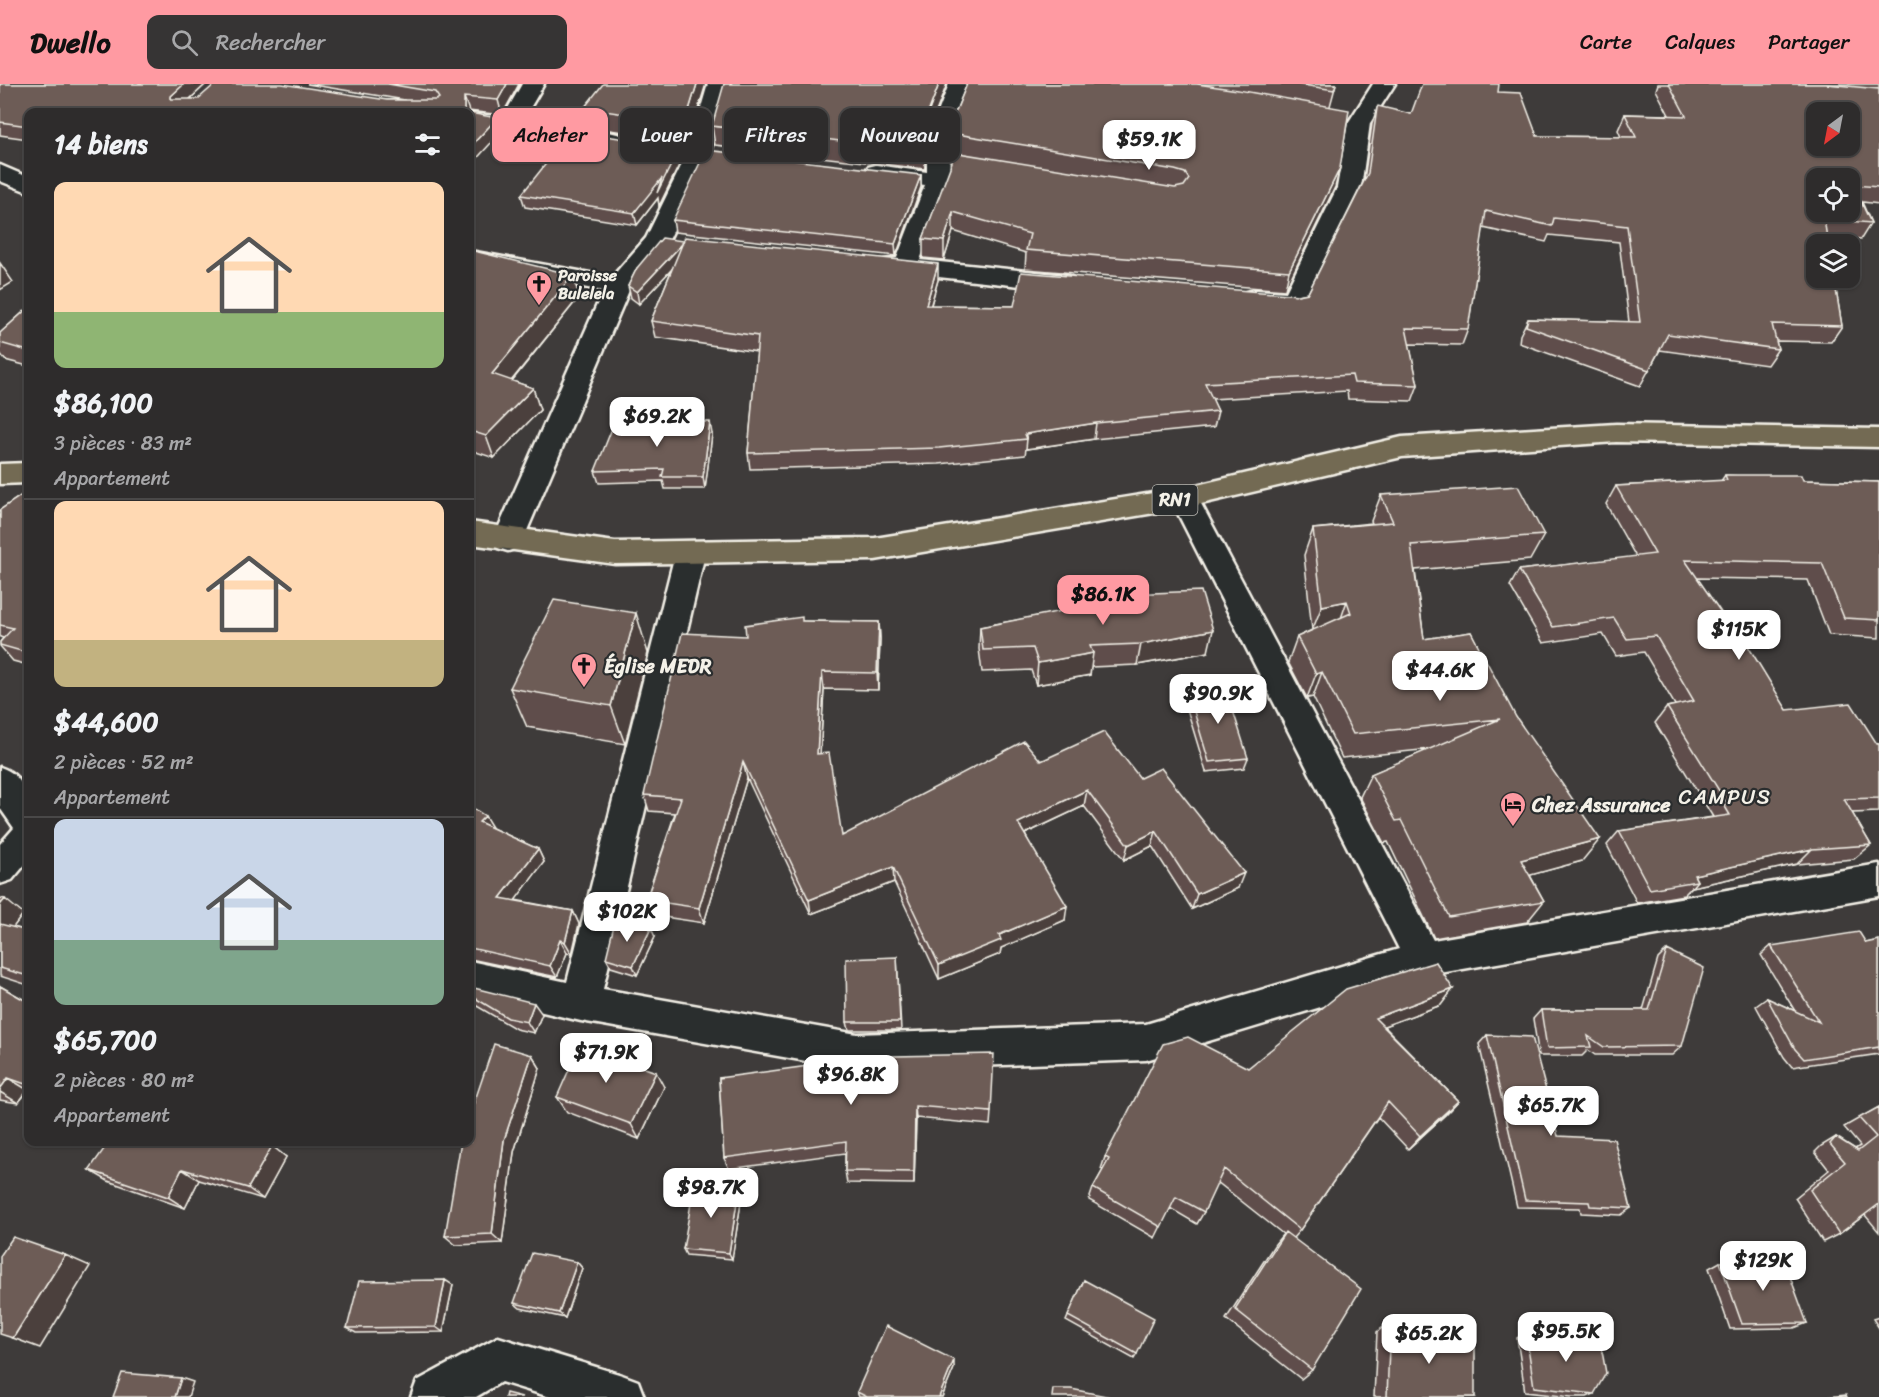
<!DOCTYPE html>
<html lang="fr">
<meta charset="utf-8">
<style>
:root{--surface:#2e2c2c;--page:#363434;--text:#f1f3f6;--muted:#a7a7a9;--line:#494848;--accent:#ff9aa2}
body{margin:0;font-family:Sriracha,sans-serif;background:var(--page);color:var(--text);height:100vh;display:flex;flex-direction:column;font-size:22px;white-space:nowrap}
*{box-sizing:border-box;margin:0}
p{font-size:20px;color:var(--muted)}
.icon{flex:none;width:33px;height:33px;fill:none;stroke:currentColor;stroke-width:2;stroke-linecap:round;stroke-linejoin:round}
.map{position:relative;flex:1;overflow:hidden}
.side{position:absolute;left:24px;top:24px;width:450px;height:1038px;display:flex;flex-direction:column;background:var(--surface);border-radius:12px;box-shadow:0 2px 4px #0004,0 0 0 2px var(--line)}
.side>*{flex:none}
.guide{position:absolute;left:492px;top:24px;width:570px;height:54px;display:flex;gap:12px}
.needle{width:39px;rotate:212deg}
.controls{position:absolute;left:1806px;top:18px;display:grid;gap:12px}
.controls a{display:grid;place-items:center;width:54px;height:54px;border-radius:12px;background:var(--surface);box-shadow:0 2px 4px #0004,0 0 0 2px var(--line);font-size:30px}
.price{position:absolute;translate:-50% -51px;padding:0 14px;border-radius:12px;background:#fff;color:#222;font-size:20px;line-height:39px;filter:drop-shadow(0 2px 3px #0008)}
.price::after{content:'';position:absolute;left:50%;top:36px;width:18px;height:14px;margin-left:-9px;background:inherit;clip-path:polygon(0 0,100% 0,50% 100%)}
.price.active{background:var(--accent);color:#111}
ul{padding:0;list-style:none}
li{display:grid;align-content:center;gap:12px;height:318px;padding:0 30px}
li+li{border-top:2px solid var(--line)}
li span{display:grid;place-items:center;height:186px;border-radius:12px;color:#555}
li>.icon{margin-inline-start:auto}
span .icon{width:108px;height:108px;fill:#fffc;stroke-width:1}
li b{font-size:26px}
h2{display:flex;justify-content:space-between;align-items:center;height:72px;padding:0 30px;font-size:26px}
.tag{padding:0 21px;border-radius:12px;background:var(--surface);box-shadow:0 2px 4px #0004,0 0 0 2px var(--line);font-size:21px;line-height:54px}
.tag.active{background:var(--accent);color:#111}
header{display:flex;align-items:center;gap:36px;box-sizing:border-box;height:84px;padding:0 30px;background:var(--accent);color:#111}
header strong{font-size:28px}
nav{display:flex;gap:33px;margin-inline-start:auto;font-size:21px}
.search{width:420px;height:54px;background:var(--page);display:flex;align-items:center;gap:15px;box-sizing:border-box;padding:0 21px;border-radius:12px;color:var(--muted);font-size:22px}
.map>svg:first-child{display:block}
</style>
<header>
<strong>Dwello</strong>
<div class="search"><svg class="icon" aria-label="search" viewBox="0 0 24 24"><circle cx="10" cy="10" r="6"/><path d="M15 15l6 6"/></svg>Rechercher</div>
<nav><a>Carte</a><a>Calques</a><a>Partager</a></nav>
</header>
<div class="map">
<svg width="1879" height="1313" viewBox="0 0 1879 1313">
<rect width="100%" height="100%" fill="#3e3b3a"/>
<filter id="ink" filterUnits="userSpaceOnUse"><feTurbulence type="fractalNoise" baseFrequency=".0167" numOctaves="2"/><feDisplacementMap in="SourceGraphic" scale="12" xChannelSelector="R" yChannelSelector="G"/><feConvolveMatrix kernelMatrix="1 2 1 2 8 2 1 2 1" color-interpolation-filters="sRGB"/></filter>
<g filter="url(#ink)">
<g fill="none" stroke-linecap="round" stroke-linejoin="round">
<defs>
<path id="minor" d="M522,0h22l-21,36 90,13 8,2 3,5 -3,5 -8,2 -143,-22v-12l33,4z
M708,0h22l-20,68 -41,88 -39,48 -107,252 -5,8 -10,3 -10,-3 -5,-8 110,-249 -133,-26v-14l142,26 34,-39 42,-86z
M949,0h22l-22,57 1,39 -30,80 146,15 9,3 3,5 -3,5 -9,3 -173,-19 -9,-2 -3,-5 3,-5 13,-2 28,-73 -57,-8 -3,-5 3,-5 8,-2 51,7v-31z
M1373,0h22l-25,39 -9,65 -54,113 -4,6 -9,2 -48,-5 -4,-6 4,-6 9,-2 31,2 51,-104 11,-65z
M0,81l28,12v15l-28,-11z
M1184,404l10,3 4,7 235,442 446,-76v32l-456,80 -277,84 -289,10 -276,-49 -111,-26v-34l97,21 108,-428 5,-8 10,-3 10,3 5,8 -102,435 254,45 289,-10 253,-75 -229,-451 4,-7z
M0,683c39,13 28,61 28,94l-16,19 -12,4v-40l14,-16 -14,-20z
M498,1253l124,38 16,6 6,16h-94l-49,-15 -25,15h-65l6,-16z"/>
<path id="highway" d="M1616,340l263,5v18l-263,-5 -214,15 -218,51 -309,52 -260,4 -145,-20v-22l145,20 260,-4 309,-50 218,-51z
M28,379v20l-28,1v-20z"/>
</defs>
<use href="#minor" stroke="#f4f1e8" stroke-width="5"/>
<use href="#highway" stroke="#f4f1e8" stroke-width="5"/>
<use href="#minor" fill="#2a2d2e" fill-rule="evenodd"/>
<use href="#highway" fill="#736b52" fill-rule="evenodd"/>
</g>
<path fill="#5e4e4b" stroke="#f4f1e8" stroke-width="1.5" d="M0,0h206l-16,15 215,1 -98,-16h212l-17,31 -33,-4 -1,1h-440v27l-28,-4z
M706,0l-18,57 -100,-14 -4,-19z
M967,0h369l-6,22 5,81 -50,103 -260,-21 1,-16 -73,-22 -9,29 -21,-2v-19l29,-75 -1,-41z
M1658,0h221v120l-17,-2 9,21 -10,16 -34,-3 15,90 -11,16 -55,-1 2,8 -11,16 -107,-15 -20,36 -121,-43 1,-8 8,-16 101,3 -10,-80 -70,-7 -3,7 -63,-14 -15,101 -6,16 -53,-1 9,41 -6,16 -64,-2 -1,-8 -135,8 6,12 -4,16 -120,12 -68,10 -1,6 -86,9 -189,5 -2,-16 9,-101 -102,-15 -4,-16 21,-52 -33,35 -8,-6 -3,-12 9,-18 301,12 -7,25 83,1 284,-11 10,-2 56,-113 8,-56 5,-16 34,6 87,-22 39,44 84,1 -3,-7 7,-16 44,1 -13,-25z
M712,42l213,14v29l-210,-24z
M680,63l2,12 -23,47 -1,-8 -21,27 -112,-18 -4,-12z
M921,91v12l-25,69 -221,-24 -2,-12z
M470,166l109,47 -67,84 21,7 7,22 -46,48 -24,-8z
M28,224v58l-23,-6 -5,-7v-20z
M712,350l-7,55h-40l-2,-8 -64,2 -4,-12z
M1725,391l78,5 76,2v156l-50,-3 -21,-55 -111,-2 90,132 92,34v68l-27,1 19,32 -17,14 -57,5 -105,23 -8,8 -47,8 -30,-58 12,-14 94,-14 -58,-94 12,-16 8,-2 -31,-53 -28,4 -13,-22 -60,9 -33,-57 9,-16 117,-13 -30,-53 10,-18 105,-5z
M28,407v174l-15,-4 -13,-15v-4l3,-4 -3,-1v-127z
M1381,411l163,40 -14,25 -115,10 9,69 47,-7 111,229 -52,14 14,26 -17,21 -93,16 -46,-96 -4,1 -24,-46 11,-23 60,-25 -89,9 -29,-61 -6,1 -19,-36 9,-25 15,-7 -8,-75 9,-26 59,-6 -1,-2z
M1129,510l79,58 -71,13 -46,2 -1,8 -54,10 -5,-15 -49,2 -3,-23 1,-22 148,-28z
M802,537l77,1 1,17 -2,51 -54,-1 -4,65 22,82 199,-75 99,17 98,110 -46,21 -40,-63 -28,14 -40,-54 -59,28 40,86 -64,28 -1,6 -61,25 -45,-97 -83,32 -64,-136 -43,145 -53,-8 -5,-15 29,-87 -26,-2 -5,-16 102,-159z
M648,569l-23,91 -98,-17 -17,-39z
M1190,614l58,60 -4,10 -38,4 -19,-63z
M470,722l22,22 46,21 6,13 -29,38 58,11 6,13 -7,30 -5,-1 -10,24 -87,-18v1z
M0,814l23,16 -10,13 15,4v54l-28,-9z
M655,853l-18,38 -26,-8 -5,-9z
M1879,856v114l-87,13 -8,-10 -28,-51 11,-8 28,13 -34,-56 10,-9 95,-3z
M1667,866l15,96 -10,9h-77l-7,-5 -6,6h-43l-6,-37 8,-9h102l15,-51z
M897,873l4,73h-52l-2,-8z
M0,902l28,16v89l-10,12 -18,-3z
M470,903l72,27 -8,19 -18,-4 -46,-27z
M1441,921l-57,21 74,75 -13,14 -37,34 -30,-32 -78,113 -7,8 19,132 -11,9 -75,-60 49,-75 8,-10 -66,-52 -13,30 -7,12 -27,-16 -15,30 -66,-38 4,-12 10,-18 -2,-1 4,-12 143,-89z
M1487,951l71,101 73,72 -10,7 -40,-2 -1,-5 -63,-1 -38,-163z
M532,971l8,13 -26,84 -12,91 -46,2 -11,-9z
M719,994l272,34 -1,13 -74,-7 -2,66 -67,-1 -2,-12v-18l-116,16 -5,-11z
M664,1003l-25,52 -72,-27 -10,-15z
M1879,1023v125l-14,-17 -26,19 -16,8 -28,-44 34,-28 -14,-18 6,-6 15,-9 19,12 5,-3 -16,-19z
M272,1062l14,11 -23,42 -64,-19 -14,28 -77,-27 -19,-11z
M742,1112l-10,63 -46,-4 -3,-6z
M577,1178l5,6 -17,50 -45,-10 -6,-5z
M1720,1178l87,61 -13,5 -64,1 -21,-61z
M1084,1196l53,74 -3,5 -68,-38z
M453,1201l-10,47 -87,1 -9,-5z
M1879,1233v11l-6,-9z
M1390,1238l85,75h-101l3,-65z
M1526,1249l68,61 -7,3h-16l-46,-5 -8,-54z
M954,1284l-12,29h-83l-2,-5z"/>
<path fill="#4c403d" stroke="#f4f1e8" stroke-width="1.5" d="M184,0h22l-28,26 -7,-11v-3z
M507,0h12l-17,31 -4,-15z
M697,0h9l-18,57 -3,-18z
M939,0h8l-22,56v29v-48z
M464,13l5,14 -1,1h-4z
M497,34l4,14 -31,34v-19z
M680,63l2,12 -23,47 -1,-8 -21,27 -3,-12z
M1340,84l-5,19 -50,103 4,-19z
M921,91v12l-25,69 -1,-12z
M953,128v19l-9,29v-19z
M685,157l2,12 -48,51 -2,-12z
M0,179l13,19 -13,8z
M938,180v16l-12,41v-16z
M573,191l6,22 -80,99 -7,-22z
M533,304l7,22 -46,48 -8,-22z
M710,338l2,12 -7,55 -2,-12z
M1096,339l-2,16 -68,10 1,-10 -2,-5z
M1347,517l-9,26 -26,4 10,-25z
M636,529l12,40 -23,91 -14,-38z
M879,538l1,17 -2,51 -1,-17z
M1213,546l-5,22 -71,13 4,-21z
M1093,569l-3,22 -54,10 2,-22z
M822,588l2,17 -5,82 -2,-17z
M1322,588l-9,25 -6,1 9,-24z
M743,678l4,16 -43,145 -5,-15z
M1087,706l-3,16 -68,32 2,-15z
M485,732l8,13 -14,-7z
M1156,747l-4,15 -28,14 4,-15z
M1600,755l-18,22 -77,21 16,-22z
M538,765l6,13 -36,48 -8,-12z
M1812,765l-15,15 -105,23 5,-6 -3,-6z
M893,783l1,15 -83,32 -2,-14z
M1244,789l-6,15 -46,21 5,-15z
M5,815l18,15 -23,31v-40z
M1067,822l-2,14 -64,28 -1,6 -61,25v-14l60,-30z
M573,827l6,13 -7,30 -7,-12z
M651,844l4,9 -18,38 -4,-9z
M560,856l7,13 -10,24 -7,-11z
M1453,905l-12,16 -76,28 10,-15z
M534,919l8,11 -8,19 -7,-11z
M532,971l8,13 -26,84 -12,91 -10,-9 12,-94z
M656,988l8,15 -25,52 -8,-15z
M8,994l20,12 -10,13 -18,-11v-3z
M1458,1017l-13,14 -37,34 12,-13z
M915,1022l1,12 -2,66v-12z
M272,1062l14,11 -23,42 -15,-11z
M182,1085l17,11 -14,28 -17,-11z
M739,1105l3,7 -10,63 -3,-6z
M65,1171l25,11 -50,82 -27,-10z
M577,1178l5,6 -17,50 -6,-5z
M445,1196l8,5 -10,47 -7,-5z
M954,1276v8l-12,29h-3z
M181,1294l12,4 -5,15h-13z"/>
<path fill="#6d5b57" stroke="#f4f1e8" stroke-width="1.5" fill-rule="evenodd" d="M0,0h184l-13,12v3h27l17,-15h67l105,16h49l3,-2 -4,-6 -47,-8h119l-9,16 -34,-3v15h1h-437v14l-28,-4z
M603,0h94l-12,39 -101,-15z
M724,0h215l-14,37v30l-213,-25z
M967,0h230l41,6 111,20 -9,58 -51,103 -263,-21 4,-16 -77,-22 -9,29 -21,-2 29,-77v-10l223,36 9,-2 5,-7 -4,-6 -10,-3 -224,-37v-10z
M1296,0h40l-2,6z
M1422,0h77l-1,8 23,1 16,43 99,1 -11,-23 61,2 -17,-32h157l53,5v98l-26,-2 18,38 -47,-4 4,25h-12v34h18l8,48 -70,-2 6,25 -110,-15 -19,36 -123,-44 2,-7 112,3 -13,-96 -73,-8 -2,8 -66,-15 -18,118 -62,-1 12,57 -64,-2 -2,-8 -147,8 13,28 -122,12 -71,11 2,5 -88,9 -191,5 10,-117 -107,-15 34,-84 253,27 -12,41 88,1 7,-34 277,23 10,-2 60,-120 9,-65 1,-2 33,8zM1816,28h34v34h-34zM1816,94h34v34h-34z
M470,29l27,5 -27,29z
M572,47l108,16 -23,46 5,-15 -28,35 -113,-18z
M706,66l215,25 -26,69 -222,-24z
M662,154l21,3 -1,3 -45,48 -9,-6 9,-18z
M470,166l103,25 -81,99 41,14 -47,48 -16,-5z
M28,224v43l-28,-8v-10z
M615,337l95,1 -7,55h-41l2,-8 -69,2z
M1725,391h76l2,5 76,2v138l-35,-2 -22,-55 -137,-3 59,86h4l39,64 64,-7 26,41h2v54l-35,1 27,46 -59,4 -118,26 3,6 -47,8 -31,-58 111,-16 -6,-10h4l-61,-98 27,-6 -38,-65 -29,3 -13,-21 -61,9 -34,-57 136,-16 -39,-68 111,-6z
M1518,402l26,49 -133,10 13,94 47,-7 45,85 84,122 -79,21 23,41 -95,16 -48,-97 -5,1 -25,-47 129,-55 -147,15 -31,-62 -6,2 -19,-37 54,-24 -4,-12 -25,5 -9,-77 80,-7 -12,-27z
M28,407v162l-28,-8v-3l13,-14 -13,-3v-115z
M1201,507l12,39 -72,14 -51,2 3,7 -55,10 -5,-15 -50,2 -3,-23 149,-29v-4z
M554,516l82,13 -25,93 -101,-18z
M802,533v4l77,1 -2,51 -55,-1 -5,82 12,-1 13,83 182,-95 17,20 63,-29 36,46 21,-10 83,105 -47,21 -41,-63 -28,14 -41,-55 -69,33 49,83 -68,29 2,5 -62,25 -46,-98 -84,33 -66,-138 -44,146 -53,-8 35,-102 -37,-3 38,-162 64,3 -1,-11z
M1224,598l24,76 -39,4 -19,-64z
M470,722l15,10 -6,6 59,27 -38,49 73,13 -8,31 -5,-2 -10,26 -80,-18z
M0,814l5,1 -5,6z
M615,837l36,7 -18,38 -27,-8z
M0,840l28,7v45l-28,-8z
M1859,848l7,11 13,-3v107l-75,12 -9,-10 -28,-51 52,24 -48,-76z
M1667,866l37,18 -22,78 -78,1 -16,-11 3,11 -44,1 -6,-38h108z
M897,873l3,65h-53l-1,-63z
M1436,878l17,27 -78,29 83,83 -38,35 -32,-34 -88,128 -76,-61 -20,43 -28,-15 -15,30 -68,-39 16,-29 -4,-2 58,-113 25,-7 60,31 98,-79z
M0,902l28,16v83l-20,-7 -8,11z
M470,903l64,16 -7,19 -19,-4 -38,-23z
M1487,951l45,2 26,99 56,3 17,69 -41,-2 -1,-4 -64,-2z
M494,960l38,11 -28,85 -12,94 -47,2 16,-94h9v-27z
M580,961l76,27 -25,52 -74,-27z
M994,970l-3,58 -76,-6 -1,66 -69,-1 1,-30 -122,17 -5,-80 126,-17v-4z
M1879,1023v97l-40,30 -29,-44 35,-28 -15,-18 6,-7 22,14 18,-14 -17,-19z
M109,1058h148l15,4 -24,42 -66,-19 -14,28 -79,-27z
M694,1102l45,3 -10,64 -46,-4z
M1285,1148l76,57 -49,81 -77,-61z
M13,1153l52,18 -52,83 -13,-4v-78z
M532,1169l45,9 -18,51 -45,-10z
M1784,1176l23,63 -65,1 -22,-62z
M445,1196l-9,47 -89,1 12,-47z
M1084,1196l70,38 -17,36 -69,-38z
M1390,1238l85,23v52h-88z
M886,1242l68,34 -15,37h-72l-10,-5z
M1526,1249l74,7 6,33 -12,21 -60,-7z
M122,1289l59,5 -6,19h-62z
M1053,1305h18l40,8h-59z
M506,1309l16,4h-17z
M1846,1311l1,2h-21z"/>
</g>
<defs>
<symbol id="church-pin" viewBox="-11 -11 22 30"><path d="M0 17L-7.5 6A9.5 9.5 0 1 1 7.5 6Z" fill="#ff9aa2" stroke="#2a2d2e"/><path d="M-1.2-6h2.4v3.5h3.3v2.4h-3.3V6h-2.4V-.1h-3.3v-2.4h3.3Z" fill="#111"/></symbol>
<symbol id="hotel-pin" viewBox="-11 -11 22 30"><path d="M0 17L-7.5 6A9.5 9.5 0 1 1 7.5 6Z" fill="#ff9aa2" stroke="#2a2d2e"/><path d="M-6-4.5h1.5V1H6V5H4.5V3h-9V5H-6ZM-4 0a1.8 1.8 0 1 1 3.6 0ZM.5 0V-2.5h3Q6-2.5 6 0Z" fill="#111"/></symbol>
</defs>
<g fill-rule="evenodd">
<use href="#church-pin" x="524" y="185" width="30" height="40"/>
<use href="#church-pin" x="569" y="567" width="30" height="40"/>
<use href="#hotel-pin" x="1498" y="706" width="30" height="40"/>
</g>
<g text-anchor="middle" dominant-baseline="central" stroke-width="4.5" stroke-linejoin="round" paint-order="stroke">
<g font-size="16" font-weight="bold" fill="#f4f1e8" stroke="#2a2d2e" text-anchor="start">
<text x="558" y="191">Paroisse<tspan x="558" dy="18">Bulelela</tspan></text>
</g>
<rect fill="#2a2d2e" stroke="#b7b6b0" stroke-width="1.5" x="1152.5" y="401" width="45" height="30" rx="4.5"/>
<g font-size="18" font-weight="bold" fill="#f4f1e8">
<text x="1175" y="416">RN1</text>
</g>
<g font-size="20" font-weight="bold" fill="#f4f1e8" stroke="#2a2d2e" text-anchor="start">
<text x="604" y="582">Église MEDR</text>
<text x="1532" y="721">Chez Assurance</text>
</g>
<g font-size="21" letter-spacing="1.5" fill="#f4f1e8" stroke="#2a2d2e">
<text x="1725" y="713">CAMPUS</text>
</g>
</g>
</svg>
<div class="controls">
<a><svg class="needle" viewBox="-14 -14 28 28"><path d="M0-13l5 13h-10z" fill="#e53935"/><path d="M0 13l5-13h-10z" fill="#a7a7a9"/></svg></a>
<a><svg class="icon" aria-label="locate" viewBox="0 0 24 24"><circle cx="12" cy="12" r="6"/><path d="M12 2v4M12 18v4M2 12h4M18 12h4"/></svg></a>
<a><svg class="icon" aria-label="layers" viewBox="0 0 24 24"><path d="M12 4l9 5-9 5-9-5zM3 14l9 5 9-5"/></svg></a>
</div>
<b class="price" style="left:1149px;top:87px">$59.1K</b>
<b class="price" style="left:657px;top:364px">$69.2K</b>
<b class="price active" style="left:1103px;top:542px">$86.1K</b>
<b class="price" style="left:1739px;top:577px">$115K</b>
<b class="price" style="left:1440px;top:618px">$44.6K</b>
<b class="price" style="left:1218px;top:641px">$90.9K</b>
<b class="price" style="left:627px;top:859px">$102K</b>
<b class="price" style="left:606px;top:1000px">$71.9K</b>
<b class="price" style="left:851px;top:1022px">$96.8K</b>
<b class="price" style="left:1551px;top:1053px">$65.7K</b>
<b class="price" style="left:711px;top:1135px">$98.7K</b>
<b class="price" style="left:1763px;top:1208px">$129K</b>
<b class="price" style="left:1566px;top:1279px">$95.5K</b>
<b class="price" style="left:1429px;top:1281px">$65.2K</b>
<div class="guide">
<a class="tag active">Acheter</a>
<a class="tag">Louer</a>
<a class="tag">Filtres</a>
<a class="tag">Nouveau</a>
</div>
<section class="side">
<h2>14 biens<svg class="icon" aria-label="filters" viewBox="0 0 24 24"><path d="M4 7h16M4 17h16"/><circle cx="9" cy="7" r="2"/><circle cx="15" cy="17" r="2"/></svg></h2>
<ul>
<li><span style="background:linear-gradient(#ffd9b3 70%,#8fb573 0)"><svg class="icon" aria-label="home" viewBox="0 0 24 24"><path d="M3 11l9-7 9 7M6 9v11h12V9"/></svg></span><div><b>$86,100</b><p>3 pièces · 83 m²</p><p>Appartement</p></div></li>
<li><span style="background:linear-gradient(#ffd9b3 75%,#c2b280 0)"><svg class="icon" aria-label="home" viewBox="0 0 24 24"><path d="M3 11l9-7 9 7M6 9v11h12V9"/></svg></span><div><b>$44,600</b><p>2 pièces · 52 m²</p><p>Appartement</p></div></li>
<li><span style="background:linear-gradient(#c9d6e8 65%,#7fa58c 0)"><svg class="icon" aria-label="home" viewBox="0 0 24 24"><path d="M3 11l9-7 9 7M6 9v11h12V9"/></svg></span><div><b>$65,700</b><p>2 pièces · 80 m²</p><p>Appartement</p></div></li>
</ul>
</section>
</div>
